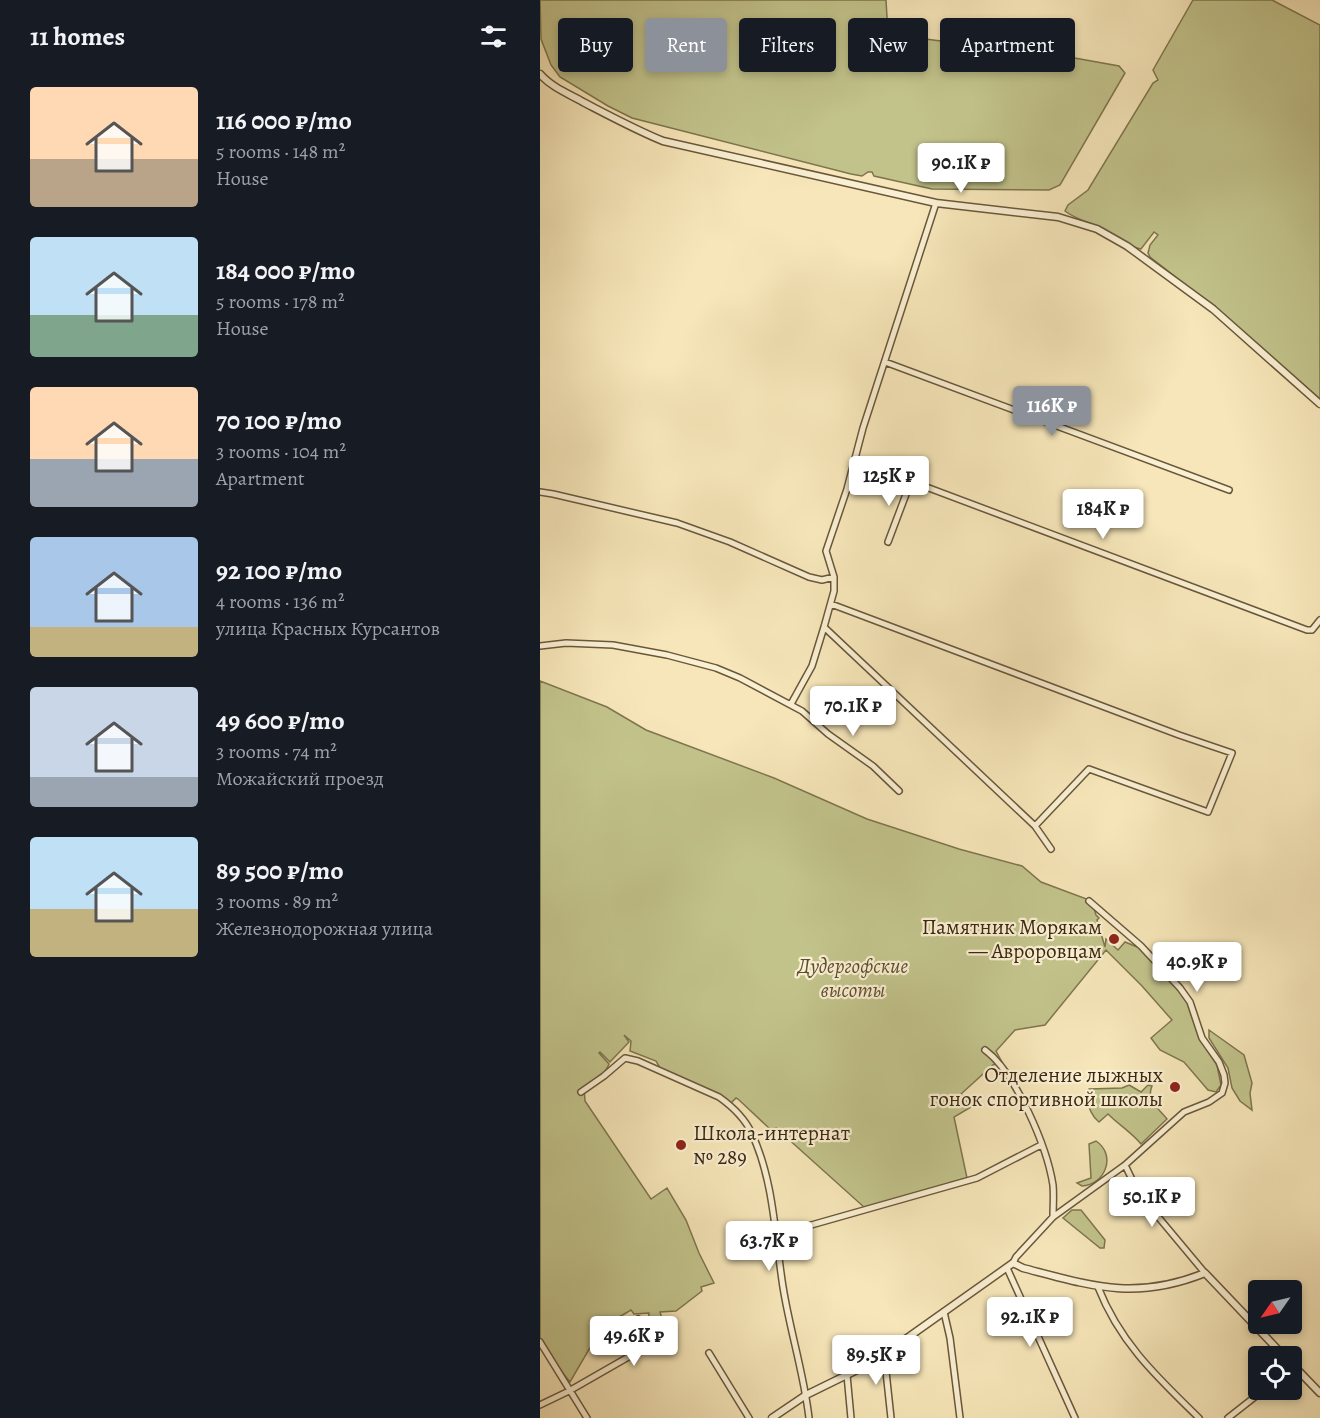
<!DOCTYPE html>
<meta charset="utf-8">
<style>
:root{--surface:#171b24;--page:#242831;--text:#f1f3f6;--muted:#9ea1a6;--accent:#8c9099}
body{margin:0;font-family:Alegreya,serif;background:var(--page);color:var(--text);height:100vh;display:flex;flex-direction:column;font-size:22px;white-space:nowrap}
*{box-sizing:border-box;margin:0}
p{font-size:20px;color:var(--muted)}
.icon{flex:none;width:33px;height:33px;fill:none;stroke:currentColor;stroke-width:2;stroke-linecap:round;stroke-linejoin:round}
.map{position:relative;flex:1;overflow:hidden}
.details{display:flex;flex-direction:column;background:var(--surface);width:540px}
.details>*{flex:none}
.guide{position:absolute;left:18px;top:18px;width:570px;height:54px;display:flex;gap:12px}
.needle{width:39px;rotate:236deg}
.fabs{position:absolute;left:708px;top:1280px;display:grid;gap:12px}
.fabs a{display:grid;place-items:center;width:54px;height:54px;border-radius:6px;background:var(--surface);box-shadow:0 3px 9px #0003;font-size:30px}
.price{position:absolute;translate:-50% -51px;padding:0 14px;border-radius:6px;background:#fff;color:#222;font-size:20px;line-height:39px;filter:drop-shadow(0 2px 3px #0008)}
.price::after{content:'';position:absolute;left:50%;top:36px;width:18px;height:14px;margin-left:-9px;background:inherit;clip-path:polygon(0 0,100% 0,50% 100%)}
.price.selected{background:var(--accent);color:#fff}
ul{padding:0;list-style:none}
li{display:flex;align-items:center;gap:18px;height:150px;padding:0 30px}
li span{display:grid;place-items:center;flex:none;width:168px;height:120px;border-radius:6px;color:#555}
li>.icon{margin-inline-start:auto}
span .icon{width:72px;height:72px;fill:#fffc;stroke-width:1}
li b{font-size:26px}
h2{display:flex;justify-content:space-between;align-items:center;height:72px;padding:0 30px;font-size:26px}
.pill{padding:0 21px;border-radius:6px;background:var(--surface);box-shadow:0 3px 9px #0003;font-size:21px;line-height:54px}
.pill.selected{background:var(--accent);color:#fff}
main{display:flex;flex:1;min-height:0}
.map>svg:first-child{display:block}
</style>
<main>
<section class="details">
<h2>11 homes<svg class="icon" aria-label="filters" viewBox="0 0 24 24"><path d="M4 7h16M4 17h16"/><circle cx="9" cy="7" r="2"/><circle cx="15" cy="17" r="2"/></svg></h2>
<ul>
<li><span style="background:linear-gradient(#ffd9b3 60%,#b9a48a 0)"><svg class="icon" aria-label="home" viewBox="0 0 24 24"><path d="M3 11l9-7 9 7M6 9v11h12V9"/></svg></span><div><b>116 000 ₽/mo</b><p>5 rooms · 148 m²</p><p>House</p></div></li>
<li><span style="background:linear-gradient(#bfe0f5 65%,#7fa58c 0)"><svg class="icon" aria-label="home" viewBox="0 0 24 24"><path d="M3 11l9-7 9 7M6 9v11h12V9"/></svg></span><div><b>184 000 ₽/mo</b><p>5 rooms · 178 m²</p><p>House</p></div></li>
<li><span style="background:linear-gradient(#ffd9b3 60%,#9aa5b1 0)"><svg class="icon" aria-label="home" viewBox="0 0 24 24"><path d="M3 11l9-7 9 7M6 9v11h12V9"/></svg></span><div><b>70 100 ₽/mo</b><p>3 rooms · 104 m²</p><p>Apartment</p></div></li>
<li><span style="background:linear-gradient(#a9c7e8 75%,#c2b280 0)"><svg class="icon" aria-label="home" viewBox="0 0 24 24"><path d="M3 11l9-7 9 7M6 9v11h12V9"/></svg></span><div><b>92 100 ₽/mo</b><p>4 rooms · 136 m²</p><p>улица Красных Курсантов</p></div></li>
<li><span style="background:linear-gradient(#c9d6e8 75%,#9aa5b1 0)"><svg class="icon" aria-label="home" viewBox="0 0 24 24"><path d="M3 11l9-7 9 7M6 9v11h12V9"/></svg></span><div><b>49 600 ₽/mo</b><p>3 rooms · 74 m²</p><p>Можайский проезд</p></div></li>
<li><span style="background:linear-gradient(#bfe0f5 60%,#c2b280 0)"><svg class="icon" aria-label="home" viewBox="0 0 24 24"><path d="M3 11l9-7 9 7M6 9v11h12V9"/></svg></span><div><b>89 500 ₽/mo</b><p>3 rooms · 89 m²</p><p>Железнодорожная улица</p></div></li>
</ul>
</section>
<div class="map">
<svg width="780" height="1418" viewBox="0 0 780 1418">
<rect width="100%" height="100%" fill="#f6e6b9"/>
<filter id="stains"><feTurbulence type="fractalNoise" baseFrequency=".00333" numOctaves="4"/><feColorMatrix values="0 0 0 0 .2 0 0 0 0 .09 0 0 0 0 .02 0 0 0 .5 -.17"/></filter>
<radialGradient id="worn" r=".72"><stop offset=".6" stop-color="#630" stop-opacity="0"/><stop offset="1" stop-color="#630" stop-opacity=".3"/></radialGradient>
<path fill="#c2c38b" stroke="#7e754e" stroke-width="1.5" d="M0,0h346l2,34 83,11 30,7 1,-7 117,21 6,7 -65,112 -11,5 -117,-1 -58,-13 -2,-4h-4l-6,4 -11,-2 -219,-56 -24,-12 -48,-29 -9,-12 -10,-26z
M653,0h79l48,25v374l-107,-93 -63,-49 -2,-4 2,-8 8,-10 -4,-3 -13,17c-13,-2 -25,-14 -37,-20 -13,-7 -28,-9 -39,-18l3,-6 20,-15 65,-107 5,-3 -5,-10z
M0,681l67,26 39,23 128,48 93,41 92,30 63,17 19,16 51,19 4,14 3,3 -2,2 8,27 1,-8 12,11 7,-8 17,7 47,53 10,36 18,27 4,20 -5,7 -8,-2 -24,-28 -24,-12 -9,-12 21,-18 -30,-34 -36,-36 -61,75 -30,5 -19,21 6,11 -9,3 -32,29 10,13 -17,10 13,61 -102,30 -89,-80 -6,1 -32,-30 -2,-1 -5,5 -13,-8 -63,-26 4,-3 -3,-5 -26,-10 1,-10 -7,-6 5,7 -19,20 -10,-10 -1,1 10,11c-4,11 -15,17 -25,23l1,14 66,98 16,-11 19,32 13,33 15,30 -13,4 1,4 -26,20 -16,1 3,10 -6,5 -5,-1 -4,-3 1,-10 -15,1 -3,-4 -29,17 -32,55 -30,-37z
M669,1030l35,25 8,28 -2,10 2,17 -12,-9 -8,-13 -4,-20 -19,-30z
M589,1085l12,7 7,-7 4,1c-6,14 6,22 15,33l-26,25c-10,-12 -22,-19 -33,-30l-9,8c-8,-6 -10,-15 -13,-25l3,-8 33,-1z
M556,1141c21,14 9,44 -14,45l-5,-3 14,-5 -2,-34z
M532,1210h9l24,30 -1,8h-4l-37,-30z"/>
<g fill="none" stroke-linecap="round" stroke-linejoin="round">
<defs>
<path id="minor" d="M345,362l344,128
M349,473l418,157h5l8,-10
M0,492l13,2 124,29 53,19 79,35 13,3 12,-3
M348,542l23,-61
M284,627l211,199 54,-57 119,43 24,-59 -53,-18 -348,-131
M0,646l26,-3 47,2 54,10 49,13 24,10 62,33 26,23 45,32 26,25
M251,704l21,-38 12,-39 10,-36v-14l-8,-26 21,-62 16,-61 73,-225
M495,826l16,23
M445,1050c31,23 62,97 68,135 1,10 0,22 0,32
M41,1092l23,-16 21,-18 13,3 81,36c14,10 26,21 33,37 22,47 23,103 31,153 7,44 21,87 26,131
M585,1165l14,29 66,79
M236,1235l201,-57 64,-33
M473,1263l3,-6 37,-40 72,-52 59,-53 25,-10 13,-9 3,-10 -1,-8 -5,-13 -17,-24 -12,-36 -10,-14 -39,-42 -52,-45
M467,1268l68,150
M558,1287c22,56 59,90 101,131
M404,1312l6,26 10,80
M0,1342l47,76
M169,1353l40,65
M344,1353l7,65
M307,1375l4,43
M0,1405l29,-14 75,-43 4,-8 -10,-21
M688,1418l37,-29"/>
<path id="tertiary" d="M0,74c11,13 29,20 43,28 27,14 53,28 80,39l273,62 122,14 39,12 30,17 86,63 107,95
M752,1364l28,29
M232,1418l34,-23 53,-26 51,-33 103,-73 10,5c69,18 112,33 182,5l79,83"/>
</defs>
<use href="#minor" stroke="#6a573a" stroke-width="8"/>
<use href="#tertiary" stroke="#6a573a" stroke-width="9"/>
<use href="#minor" stroke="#f9efd2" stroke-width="5"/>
<use href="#tertiary" stroke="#f9efd2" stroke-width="6"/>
</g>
<g fill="#8f2418" stroke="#f9efd2" stroke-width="2">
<circle cx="574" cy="939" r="6"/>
<circle cx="635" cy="1087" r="6"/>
<circle cx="141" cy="1145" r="6"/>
</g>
<g text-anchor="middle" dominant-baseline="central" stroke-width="4.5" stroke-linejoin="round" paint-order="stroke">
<g font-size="21" fill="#3b2710" stroke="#f9efd2" text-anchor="end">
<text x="562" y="927">Памятник Морякам<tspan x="562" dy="24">— Авроровцам</tspan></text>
<text x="623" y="1075">Отделение лыжных<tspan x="623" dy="24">гонок спортивной школы</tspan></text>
<text x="153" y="1133" text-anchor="start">Школа-интернат<tspan x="153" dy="24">№ 289</tspan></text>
</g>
<g font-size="21" font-style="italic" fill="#5d4e2f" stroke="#f9efd2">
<text x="313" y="966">Дудергофские<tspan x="313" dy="24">высоты</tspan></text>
</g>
</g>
<rect width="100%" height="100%" filter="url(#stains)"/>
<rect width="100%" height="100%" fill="url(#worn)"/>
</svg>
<div class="fabs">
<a><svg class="needle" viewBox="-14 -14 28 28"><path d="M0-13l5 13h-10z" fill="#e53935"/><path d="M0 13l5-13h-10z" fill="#9ea1a6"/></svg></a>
<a><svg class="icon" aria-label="locate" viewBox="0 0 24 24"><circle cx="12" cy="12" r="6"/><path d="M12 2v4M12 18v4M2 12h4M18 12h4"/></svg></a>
</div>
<b class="price" style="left:421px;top:194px">90.1K ₽</b>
<b class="price selected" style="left:512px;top:437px">116K ₽</b>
<b class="price" style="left:349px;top:507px">125K ₽</b>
<b class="price" style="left:563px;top:540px">184K ₽</b>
<b class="price" style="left:313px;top:737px">70.1K ₽</b>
<b class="price" style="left:657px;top:993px">40.9K ₽</b>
<b class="price" style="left:612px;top:1228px">50.1K ₽</b>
<b class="price" style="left:229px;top:1272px">63.7K ₽</b>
<b class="price" style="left:490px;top:1348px">92.1K ₽</b>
<b class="price" style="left:94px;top:1367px">49.6K ₽</b>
<b class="price" style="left:336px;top:1386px">89.5K ₽</b>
<div class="guide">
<a class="pill">Buy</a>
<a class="pill selected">Rent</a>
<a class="pill">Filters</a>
<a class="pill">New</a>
<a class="pill">Apartment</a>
</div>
</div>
</main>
